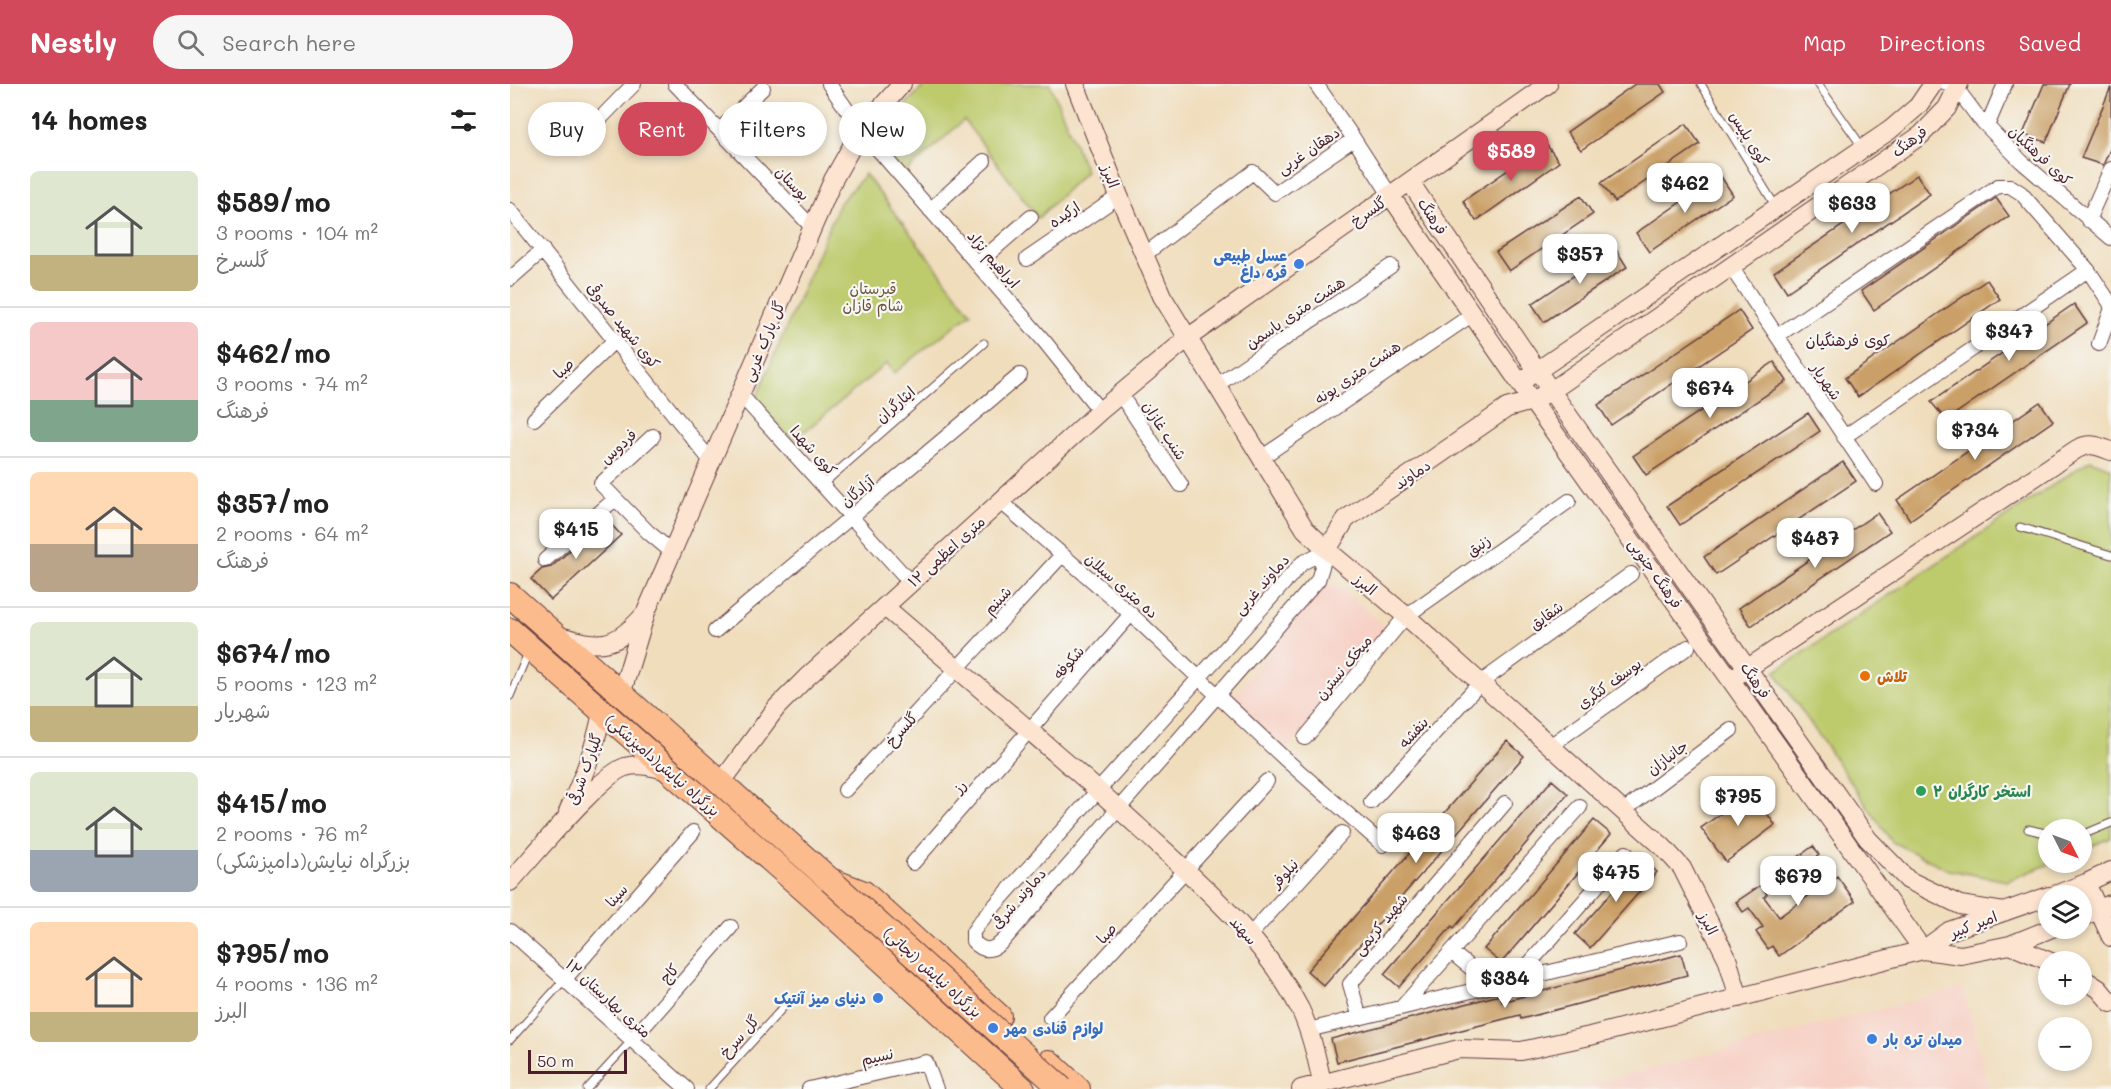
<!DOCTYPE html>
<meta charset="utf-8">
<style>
:root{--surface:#fff;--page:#f6f6f6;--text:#222;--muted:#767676;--line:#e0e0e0;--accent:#d1495b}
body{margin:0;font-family:Mali,"Playpen Sans Arabic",sans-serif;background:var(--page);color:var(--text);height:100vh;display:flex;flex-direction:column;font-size:22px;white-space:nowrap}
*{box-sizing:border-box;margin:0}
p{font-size:20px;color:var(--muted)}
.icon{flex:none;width:33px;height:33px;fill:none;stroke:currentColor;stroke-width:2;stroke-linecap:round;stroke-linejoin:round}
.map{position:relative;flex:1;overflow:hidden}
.sheet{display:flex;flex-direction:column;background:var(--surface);width:510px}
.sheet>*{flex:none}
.top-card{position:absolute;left:18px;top:18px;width:570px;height:54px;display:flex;gap:12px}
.needle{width:39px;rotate:132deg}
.buttons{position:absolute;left:1528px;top:735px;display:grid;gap:12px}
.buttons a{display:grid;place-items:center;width:54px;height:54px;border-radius:50%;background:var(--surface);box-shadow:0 3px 9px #0003;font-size:30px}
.scale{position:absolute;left:18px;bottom:15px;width:99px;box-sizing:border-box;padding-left:6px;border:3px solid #4a1f2b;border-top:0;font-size:16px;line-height:21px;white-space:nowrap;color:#4a1f2b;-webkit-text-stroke:4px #f6f6f2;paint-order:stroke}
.price{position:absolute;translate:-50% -51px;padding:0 14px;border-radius:12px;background:#fff;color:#222;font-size:20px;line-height:39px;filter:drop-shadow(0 2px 3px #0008)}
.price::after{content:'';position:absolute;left:50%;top:36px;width:18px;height:14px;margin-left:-9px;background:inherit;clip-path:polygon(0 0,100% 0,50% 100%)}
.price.on{background:var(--accent);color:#fff}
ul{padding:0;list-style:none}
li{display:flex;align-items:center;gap:18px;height:150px;padding:0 30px}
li+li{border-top:2px solid var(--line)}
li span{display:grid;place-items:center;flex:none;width:168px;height:120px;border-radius:9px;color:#555}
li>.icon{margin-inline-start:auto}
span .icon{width:72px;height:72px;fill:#fffc;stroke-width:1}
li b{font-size:26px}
h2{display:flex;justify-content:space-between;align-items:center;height:72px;padding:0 30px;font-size:26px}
.pill{padding:0 21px;border-radius:27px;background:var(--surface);box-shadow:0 3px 9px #0003;font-size:21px;line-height:54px}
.pill.on{background:var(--accent);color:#fff}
header{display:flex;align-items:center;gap:36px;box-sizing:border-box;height:84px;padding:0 30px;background:var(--accent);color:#fff}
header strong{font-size:28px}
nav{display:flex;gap:33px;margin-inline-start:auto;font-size:21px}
.search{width:420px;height:54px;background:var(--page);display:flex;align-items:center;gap:15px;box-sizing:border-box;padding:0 21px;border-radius:33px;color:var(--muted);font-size:22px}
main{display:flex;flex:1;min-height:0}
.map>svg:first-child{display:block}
</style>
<header>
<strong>Nestly</strong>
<div class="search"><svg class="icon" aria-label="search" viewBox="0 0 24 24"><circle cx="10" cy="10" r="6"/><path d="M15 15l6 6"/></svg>Search here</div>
<nav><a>Map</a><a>Directions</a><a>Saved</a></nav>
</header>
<main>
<section class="sheet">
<h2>14 homes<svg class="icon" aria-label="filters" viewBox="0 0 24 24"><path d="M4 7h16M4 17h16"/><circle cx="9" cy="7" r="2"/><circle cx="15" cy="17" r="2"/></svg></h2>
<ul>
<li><span style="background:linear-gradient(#dfe7d0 70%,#c2b280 0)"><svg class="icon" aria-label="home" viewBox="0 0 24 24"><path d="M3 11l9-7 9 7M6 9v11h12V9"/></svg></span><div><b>$589/mo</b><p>3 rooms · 104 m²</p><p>گلسرخ</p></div></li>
<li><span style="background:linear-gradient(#f6c9c9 65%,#7fa58c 0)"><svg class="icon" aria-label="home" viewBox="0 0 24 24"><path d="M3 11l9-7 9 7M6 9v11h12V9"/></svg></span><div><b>$462/mo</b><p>3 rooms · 74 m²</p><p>فرهنگ</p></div></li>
<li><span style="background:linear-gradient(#ffd9b3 60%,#b9a48a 0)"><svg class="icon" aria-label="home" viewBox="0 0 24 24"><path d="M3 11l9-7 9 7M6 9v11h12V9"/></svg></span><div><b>$357/mo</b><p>2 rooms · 64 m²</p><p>فرهنگ</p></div></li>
<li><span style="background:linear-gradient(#dfe7d0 70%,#c2b280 0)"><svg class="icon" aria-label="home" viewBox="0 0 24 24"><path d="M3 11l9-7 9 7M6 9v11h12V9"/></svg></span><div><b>$674/mo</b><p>5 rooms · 123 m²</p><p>شهریار</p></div></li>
<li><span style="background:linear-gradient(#dfe7d0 65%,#9aa5b1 0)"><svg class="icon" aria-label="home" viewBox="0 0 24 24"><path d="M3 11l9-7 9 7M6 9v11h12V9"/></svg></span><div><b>$415/mo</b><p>2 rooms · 76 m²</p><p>بزرگراه نیایش(دامپزشکی)</p></div></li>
<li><span style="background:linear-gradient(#ffd9b3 75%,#c2b280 0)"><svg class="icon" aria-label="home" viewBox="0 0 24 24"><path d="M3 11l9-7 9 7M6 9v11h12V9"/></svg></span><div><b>$795/mo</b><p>4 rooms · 136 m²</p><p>البرز</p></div></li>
</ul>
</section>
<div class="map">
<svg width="1601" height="1005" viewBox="0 0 1601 1005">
<rect width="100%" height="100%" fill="#f6f6f2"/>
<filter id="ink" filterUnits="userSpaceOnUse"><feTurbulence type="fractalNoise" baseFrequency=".0167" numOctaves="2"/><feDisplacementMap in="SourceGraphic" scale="12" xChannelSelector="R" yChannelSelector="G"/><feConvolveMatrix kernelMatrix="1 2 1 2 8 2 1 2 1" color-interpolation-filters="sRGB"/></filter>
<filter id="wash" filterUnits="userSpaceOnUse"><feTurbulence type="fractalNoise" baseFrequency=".008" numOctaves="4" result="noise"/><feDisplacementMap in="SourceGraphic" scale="24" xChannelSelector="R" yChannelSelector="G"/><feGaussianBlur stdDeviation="1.35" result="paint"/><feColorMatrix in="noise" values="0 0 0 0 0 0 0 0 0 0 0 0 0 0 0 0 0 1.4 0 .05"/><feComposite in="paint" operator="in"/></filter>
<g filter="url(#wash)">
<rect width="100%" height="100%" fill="#f0ddbc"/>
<path fill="#f7d1c6" d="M826,500l48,42 2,9 -99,114 -56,-50 93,-111z
M1453,904l26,101h-419z"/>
<path fill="#bdcb6d" stroke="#84754c" stroke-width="1.5" d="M416,0h124l36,87 -48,47 -74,-98 -60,54 -31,-31 10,-16z
M355,90l106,139 -77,60 -7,-10 -94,78 -38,-40 84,-197z
M1580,376l21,8v370l-29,12v-20h-33v32l3,1 -45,18 -58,-11 -57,-28 -117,-170z"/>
<g id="blocks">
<path fill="#cba067" d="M1125,0h25l5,8 -84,58 -14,-18z
M1534,0h26l-24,58 -23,-8z
M1601,3v60l-8,18 -22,-7z
M1176,40l14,20 -85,58 -14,-19z
M1036,60l13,18 -83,59 -13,-20z
M1210,91l13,20 -84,57 -13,-19z
M1407,91l13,19 -143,98 -13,-20z
M1071,112l12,18 -84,57 -13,-19z
M1486,114l13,18 -135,94 -13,-19z
M1105,164l12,19 -83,55 -12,-18z
M1477,196l13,19 -142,98 -13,-19z
M1564,220l13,19 -141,97 -15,-18z
M1229,226l13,20 -141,95 -13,-20z
M1264,278l13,19 -141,94 -13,-19z
M1530,318l13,19 -143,99 -13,-20z
M1298,329l12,18 -140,94 -13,-19z
M1333,378l13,19 -140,94 -12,-18z
M1367,429l13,18 -139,95 -12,-18z
M96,435l15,16 -70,65 -20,-21 11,-10 9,-2z
M997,657l17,15 -200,230 -17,-15z
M1042,696l16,14 -114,134 -2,-2 -53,61 -15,-13z
M1242,707l23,34 -49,37 -25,-34z
M1084,736l17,14 -110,129 -17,-14z
M1303,762l6,9 -7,5 16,23 9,-7 18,25 -76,55 -7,-10 -4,3 -12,-17 7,-5 -14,-19 -6,4 -7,-10 25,-17 6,9 -3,3 15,20 36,-26 -16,-22 -4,4 -6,-9z
M1132,774l15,14 -67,76 -15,-14z
M1171,870l6,21 -166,44 -1,-4 -183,47 -6,-23 169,-44 2,7z"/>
</g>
</g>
<g filter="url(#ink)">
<use href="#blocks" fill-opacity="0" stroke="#633c41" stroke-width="1.5"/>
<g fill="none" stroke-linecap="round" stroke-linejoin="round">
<defs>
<path id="lane" d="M1191,0l75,123
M1308,0l45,64
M313,400l161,-141
M1510,443l91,28
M0,612l18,-43
M1518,745l21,5
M1572,751l29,-12
M0,956l54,-60
M77,1005l45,-49
M199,1005l80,-88"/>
<path id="street" d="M165,0l137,143
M319,0l32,46 184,212 55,69
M806,0l38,55
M1437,0l10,5 21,28 43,44 90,77
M85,40l39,-40
M1477,42l18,-42
M210,46l43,-42
M0,126l201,251
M420,126l54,-49
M1578,136l23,-51
M634,171l109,-83 22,21 79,-54 36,56
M517,175l92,-63
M467,180l54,-47
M1221,183l145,217
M0,195l33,-29
M1267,252l221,-150h12l11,7 67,77 22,33 1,4
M1589,260l12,-33
M707,301l174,-119
M230,310l171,189
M610,310l61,91
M24,335l81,-79
M143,352l-52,48 47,48 24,20
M1334,353l244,-167
M751,374l212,-144
M490,417l131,113 154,145 98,86
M817,466l-9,30 -314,360c-11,11 -20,13 -31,1v-9l7,-10 322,-359z
M35,476l70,-61
M205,547l305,-256
M795,654l101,-122 163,-115
M1040,662l138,-99
M335,706l217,-235
M861,718l109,-119 151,-109
M1113,727l108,-81
M403,779l218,-249
M0,847l177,158
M740,851l92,-102
M941,868l42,34
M54,896l129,-148
M1005,896l111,-127
M892,923l178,-200
M540,934l217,-237
M850,934l-10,-34 155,-181
M798,946l372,-89
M122,956l99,-113
M299,1005l117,-27 10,27"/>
<path id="secondary" d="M565,0l44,112 43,100 143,233 22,21 79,66 257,231 19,21 45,90 12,40
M900,98l141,209 317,448 40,41 52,25 44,7
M880,111l142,206 391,549
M1018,293l362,-247 28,-24 15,-22
M817,466l19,-31 161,-111 25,-7 19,-10 370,-256 26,-27 12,-24
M375,523c86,74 173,146 257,223 58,53 121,107 158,179 11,23 17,49 22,74
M49,552c41,11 54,14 84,-20
M1229,590l338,-225c13,-7 21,-3 34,2
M111,611l25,-83 187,-432 28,-50 41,-46
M211,699l56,-76 29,-29 294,-267 89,-74 359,-253
M58,728c14,-33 28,-65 34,-101
M0,798c21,-23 91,-108 115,-115 15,-4 27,0 41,3
M1576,799l25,54
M1542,812l34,-13 25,-12
M1572,833l29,-13
M1500,861l41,17
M1413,866l38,5 49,-10 42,-17
M1572,894l17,11 12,14
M791,1005l158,-40 62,2 69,-15 333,-86 26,-19 100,-35"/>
<path id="highway" d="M0,511l320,285 34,13 135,123
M0,546l306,270 207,189
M539,978l29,27"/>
</defs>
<use href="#lane" stroke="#633c41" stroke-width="9"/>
<use href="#street" stroke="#633c41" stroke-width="16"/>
<use href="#secondary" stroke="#633c41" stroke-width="20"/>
<use href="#highway" stroke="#633c41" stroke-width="26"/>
<use href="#lane" stroke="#fff" stroke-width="7"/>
<use href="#street" stroke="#fff" stroke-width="14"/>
<use href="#secondary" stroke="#fde4d1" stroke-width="18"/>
<use href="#highway" stroke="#fbbb8d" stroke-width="24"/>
<defs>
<path id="highway-bridge" d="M320,796l232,209"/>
</defs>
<use href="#highway-bridge" stroke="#633c41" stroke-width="26" stroke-linecap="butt"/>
<use href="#highway-bridge" stroke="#fbbb8d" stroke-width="24"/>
</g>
</g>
<g fill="#3f7fe0" stroke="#f6f6f2" stroke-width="2">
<circle cx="789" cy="180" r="6"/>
<circle cx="368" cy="914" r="6"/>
<circle cx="483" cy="944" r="6"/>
<circle cx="1362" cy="955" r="6"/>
</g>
<circle fill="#e8710a" stroke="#f6f6f2" stroke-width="2" cx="1355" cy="592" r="6"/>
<circle fill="#2e9e5b" stroke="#f6f6f2" stroke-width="2" cx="1411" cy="707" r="6"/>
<g text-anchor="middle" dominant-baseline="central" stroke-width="4.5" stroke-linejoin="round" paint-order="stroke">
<g font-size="15" fill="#4a1f2b" stroke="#f6f6f2">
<text transform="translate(1240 54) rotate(58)">کوی پلیس</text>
<text transform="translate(1399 57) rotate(-38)">فرهنگ</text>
<text transform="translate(798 66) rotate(-34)">دهقان غربی</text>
<text transform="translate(1531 71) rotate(43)">کوی فرهنگیان</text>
<text transform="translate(601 92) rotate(69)">البرز</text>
<text transform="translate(283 99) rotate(46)">بوستان</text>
<text transform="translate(858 127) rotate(-35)">گلسرخ</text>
<text transform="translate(554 130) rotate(-34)">ارکیده</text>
<text transform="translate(923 132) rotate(56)">فرهنگ</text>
<text transform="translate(484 175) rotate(49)">ابراهیم نژاد</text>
<text transform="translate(785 228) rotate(-34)">هشت متری یاسمن</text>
<text transform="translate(114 241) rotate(51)">کوی شهید صدوقی</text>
<text transform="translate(253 257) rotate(-67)">گل پارک غربی</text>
<text transform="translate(53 284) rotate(-44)">صبا</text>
<text transform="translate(847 288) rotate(-34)">هشت متری پونه</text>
<text transform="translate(1317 297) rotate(56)">شهریار</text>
<text transform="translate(385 320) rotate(-41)">ایثارگران</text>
<text transform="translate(655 346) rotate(57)">شنب غازان</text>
<text transform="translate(108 362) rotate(-43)">فردوس</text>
<text transform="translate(304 366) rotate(48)">کوی شهدا</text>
<text transform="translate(902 390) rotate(-34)">دماوند</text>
<text transform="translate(347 407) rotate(-40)">آزادگان</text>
<text transform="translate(968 461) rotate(-35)">زنبق</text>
<text transform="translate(436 467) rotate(-42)">۱۲ متری اعظمی</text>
<text transform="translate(1146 489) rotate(55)">فرهنگ جنوبی</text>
<text transform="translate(751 500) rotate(-48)">دماوند غربی</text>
<text transform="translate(856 500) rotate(40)">البرز</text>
<text transform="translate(612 501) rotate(41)">ده متری سبلان</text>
<text transform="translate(487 516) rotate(-47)">شبنم</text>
<text transform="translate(1036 531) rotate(-36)">شقایق</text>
<text transform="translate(558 578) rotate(-49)">شکوفه</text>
<text transform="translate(833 583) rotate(-50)">میخک نسترن</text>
<text transform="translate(1246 596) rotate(55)">فرهنگ</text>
<text transform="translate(1099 599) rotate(-36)">یوسف کنگری</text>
<text transform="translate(391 645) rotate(-48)">گلسرخ</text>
<text transform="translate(903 648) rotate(-48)">بنفشه</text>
<text transform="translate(1157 673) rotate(-37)">جانبازان</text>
<text transform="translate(153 681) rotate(41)">بزرگراه نیایش(دامپزشکی)</text>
<text transform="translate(74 685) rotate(-70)">گلپارک شرقی</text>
<text transform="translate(449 702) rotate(-48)">رز</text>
<text transform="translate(774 789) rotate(-48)">نیلوفر</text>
<text transform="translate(106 811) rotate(-49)">سینا</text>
<text transform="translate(508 814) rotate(-49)">دماوند شرقی</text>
<text transform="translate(1199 839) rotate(63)">البرز</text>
<text transform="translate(870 840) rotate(-50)">شهید کریمی</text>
<text transform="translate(1463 840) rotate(-21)">امیر کبیر</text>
<text transform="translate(734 846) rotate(48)">سهند</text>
<text transform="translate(596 849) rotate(-48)">صبا</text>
<text transform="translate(423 888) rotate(42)">بزرگراه نیایش (نجاتی)</text>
<text transform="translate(159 889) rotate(-48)">کاج</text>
<text transform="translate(99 914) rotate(42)">۱۲ متری بهارستان</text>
<text transform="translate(229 952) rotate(-48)">گل سرخ</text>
<text transform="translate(367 972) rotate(-13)">نسیم</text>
</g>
<g font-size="15" font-weight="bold" fill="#366cbe" stroke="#f6f6f2" text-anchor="end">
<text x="777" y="171">عسل طبیعی<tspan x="777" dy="17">قره داغ</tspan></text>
<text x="356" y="914">دنیای میز آنتیک</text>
<text x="495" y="944" text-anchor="start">لوازم قنادی مهر</text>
<text x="1374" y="955" text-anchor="start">میدان تره بار</text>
</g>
<g font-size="15" fill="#6c533f" stroke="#f6f6f2">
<text x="363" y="204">قبرستان<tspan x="363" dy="17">شام قازان</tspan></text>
</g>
<g font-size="15" font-weight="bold" fill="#c56008" stroke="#f6f6f2" text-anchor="start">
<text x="1367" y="592">تلاش</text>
</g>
<g font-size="15" font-weight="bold" fill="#27864d" stroke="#f6f6f2" text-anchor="start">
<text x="1423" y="707">استخر کارگران ۲</text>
</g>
<g font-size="16" fill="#4a1f2b" stroke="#f6f6f2">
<text x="1338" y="255">کوی فرهنگیان</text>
</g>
</g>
</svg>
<div class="buttons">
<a><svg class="needle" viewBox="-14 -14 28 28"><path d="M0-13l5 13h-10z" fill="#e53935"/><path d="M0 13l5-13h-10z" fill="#767676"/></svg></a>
<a><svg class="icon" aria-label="layers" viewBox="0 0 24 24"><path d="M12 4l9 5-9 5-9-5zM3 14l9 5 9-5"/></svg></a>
<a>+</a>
<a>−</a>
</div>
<div class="scale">50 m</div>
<b class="price on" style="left:1001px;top:98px">$589</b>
<b class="price" style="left:1175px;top:130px">$462</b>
<b class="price" style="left:1342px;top:150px">$633</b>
<b class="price" style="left:1070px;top:201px">$357</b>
<b class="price" style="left:1499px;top:278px">$347</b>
<b class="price" style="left:1200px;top:335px">$674</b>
<b class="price" style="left:1465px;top:377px">$734</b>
<b class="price" style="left:66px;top:476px">$415</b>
<b class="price" style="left:1305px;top:485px">$487</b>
<b class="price" style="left:1228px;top:743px">$795</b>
<b class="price" style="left:906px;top:780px">$463</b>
<b class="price" style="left:1106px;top:819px">$475</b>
<b class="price" style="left:1288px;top:823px">$679</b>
<b class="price" style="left:995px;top:925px">$384</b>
<div class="top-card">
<a class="pill">Buy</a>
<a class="pill on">Rent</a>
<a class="pill">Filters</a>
<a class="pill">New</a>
</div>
</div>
</main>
